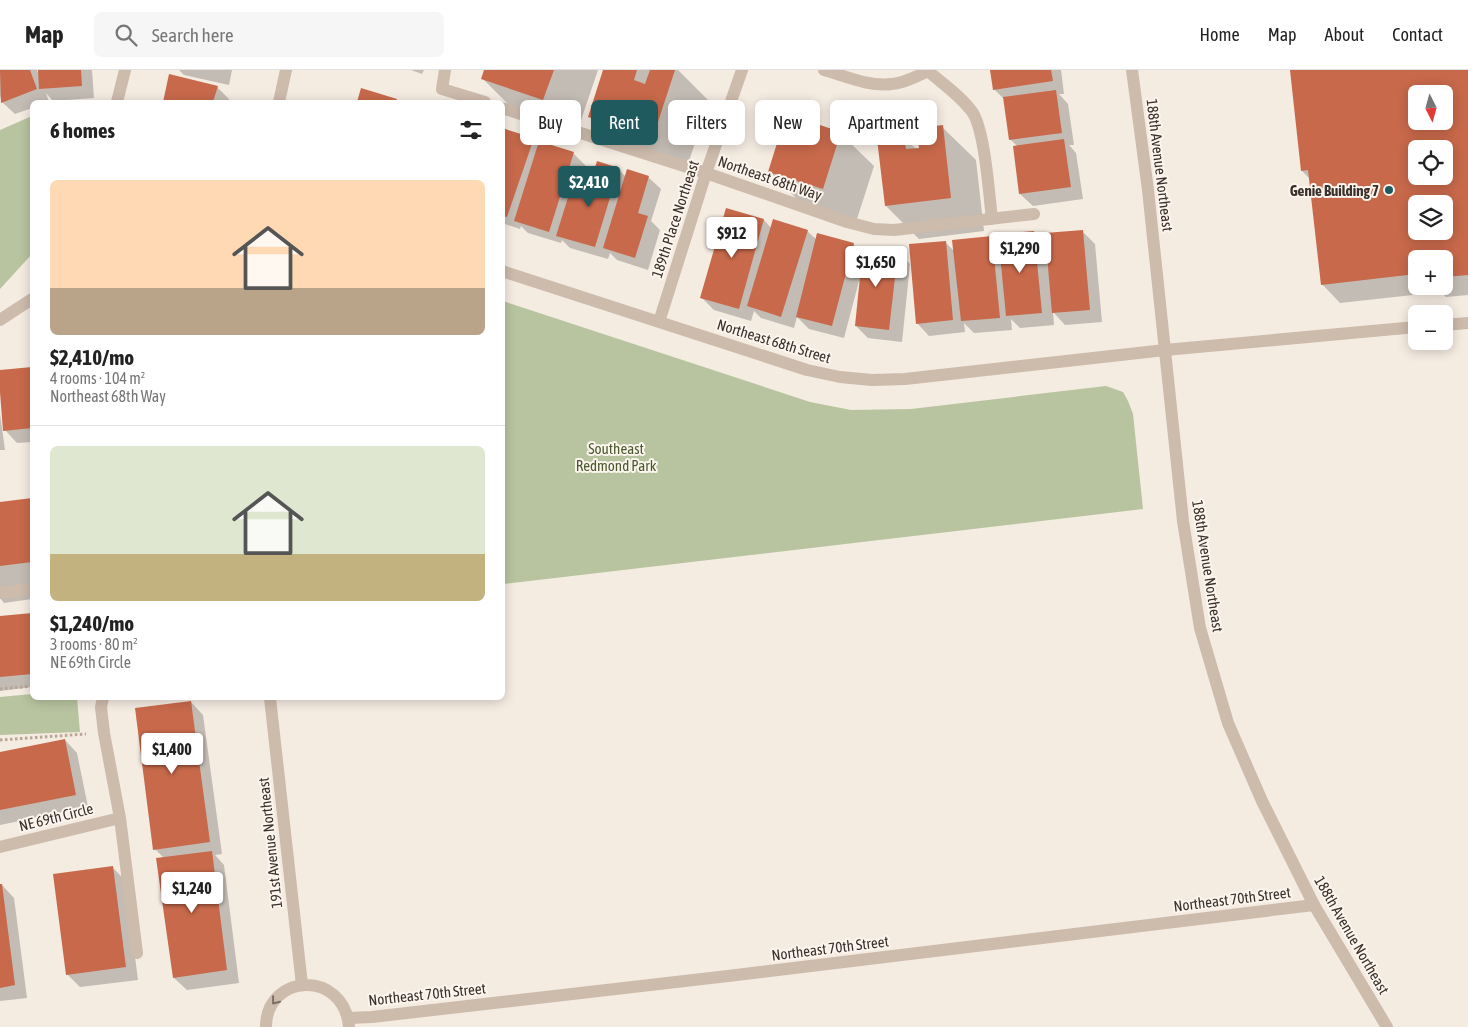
<!DOCTYPE html>
<meta charset="utf-8">
<style>
:root{--surface:#fff;--page:#f6f6f6;--text:#222;--muted:#767676;--line:#e0e0e0;--accent:#1f5a5e}
body{margin:0;font-family:"Asap Condensed",sans-serif;background:var(--page);color:var(--text);height:100vh;display:flex;flex-direction:column;font-size:19px;white-space:nowrap}
*{box-sizing:border-box;margin:0}
p{font-size:16px;color:var(--muted)}
.icon{flex:none;width:28px;height:28px;fill:none;stroke:currentColor;stroke-width:2;stroke-linecap:round;stroke-linejoin:round}
.map{position:relative;flex:1;overflow:hidden}
.drawer{position:absolute;left:30px;top:30px;width:475px;height:600px;display:flex;flex-direction:column;background:var(--surface);border-radius:8px;box-shadow:0 2px 12px #0003}
.drawer>*{flex:none}
.top-card{position:absolute;left:520px;top:30px;width:475px;height:45px;display:flex;gap:10px}
.needle{width:32px;rotate:174deg}
.tools{position:absolute;left:1408px;top:15px;display:grid;gap:10px}
.tools a{display:grid;place-items:center;width:45px;height:45px;border-radius:8px;background:var(--surface);box-shadow:0 2px 12px #0003;font-size:25px}
.price{position:absolute;translate:-50% -42px;padding:0 11px;border-radius:5px;background:#fff;color:#222;font-size:16px;line-height:32px;filter:drop-shadow(0 1px 2px #0008)}
.price::after{content:'';position:absolute;left:50%;top:30px;width:15px;height:11px;margin-left:-8px;background:inherit;clip-path:polygon(0 0,100% 0,50% 100%)}
.price.selected{background:var(--accent);color:#fff}
ul{padding:0;list-style:none}
li{display:grid;align-content:center;gap:10px;height:265px;padding:0 20px}
li+li{border-top:1px solid var(--line)}
li span{display:grid;place-items:center;height:155px;border-radius:8px;color:#555}
li>.icon{margin-inline-start:auto}
span .icon{width:90px;height:90px;fill:#fffc;stroke-width:1}
li b{font-size:21px}
h2{display:flex;justify-content:space-between;align-items:center;height:60px;padding:0 20px;font-size:21px}
.tag{padding:0 18px;border-radius:8px;background:var(--surface);box-shadow:0 2px 12px #0003;font-size:18px;line-height:45px}
.tag.selected{background:var(--accent);color:#fff}
header{display:flex;align-items:center;gap:30px;box-sizing:border-box;height:70px;padding:0 25px;background:var(--surface);border-bottom:1px solid var(--line)}
header strong{font-size:24px}
nav{display:flex;gap:28px;margin-inline-start:auto;font-size:18px}
.search{width:350px;height:45px;background:var(--page);display:flex;align-items:center;gap:12px;box-sizing:border-box;padding:0 18px;border-radius:8px;color:var(--muted);font-size:19px}
.map>svg:first-child{display:block}
</style>
<header>
<strong>Map</strong>
<div class="search"><svg class="icon" aria-label="search" viewBox="0 0 24 24"><circle cx="10" cy="10" r="6"/><path d="M15 15l6 6"/></svg>Search here</div>
<nav><a>Home</a><a>Map</a><a>About</a><a>Contact</a></nav>
</header>
<div class="map">
<svg width="1468" height="957" viewBox="0 0 1468 957">
<rect width="100%" height="100%" fill="#f4ebe1"/>
<path fill="#b8c4a0" d="M32,46v138l-32,35v-159z
M503,231l307,101 41,8 60,-1 195,-23 17,6 5,9 5,13 10,95 -640,75z
M32,624v4h45l3,34 -80,3v-38z"/>
<path fill="#0003" fill-rule="evenodd" d="M0,0h37l2,5 1,-5h52l2,28 -41,3 -7,-8 3,9h-17v6l-17,6 -13,-12 -2,-6z
M179,0h53l-3,15 -45,-10z
M411,0h13l-2,4z
M485,0h113l-21,62 -61,-20 -34,-34z
M604,0h74l31,31 -23,69 -63,-20 -34,-34z
M991,0h70l3,24h-5l9,10 6,41h-5l7,8 7,46 -50,7 -13,-12 -2,-47 -8,-8 -5,-39 -11,-11z
M1291,0h177v225l-22,2 -6,-5 -100,11 -18,-19 -12,-105 -8,-8zM1416,24h28v27h-28zM1416,79h28v27h-28zM1416,134h28v27h-28zM1416,189h28v27h-28z
M170,6l47,11 12,12v3h-65z
M362,20l34,10 3,2h-41z
M789,40l22,7 10,10 19,6 34,33 -18,56 -53,-17 -34,-34z
M942,57l34,33 8,71 -65,8 -33,-33 18,-69 12,12h4z
M502,59l31,11 6,6 1,-3 34,11 12,12 -9,29 10,2 31,-28 8,8h22l13,12 -10,32 9,9 -12,40 -31,-10 -7,-7 -2,6 -38,-11 -8,-8 -1,3 -33,-10 -7,-7 -1,3 -18,-6z
M726,140l38,10 8,9 35,2 10,9 36,4 11,10 34,-2 12,12 -8,78 -34,-4 -12,-12 5,-45h-2l-15,57 -35,-9 -12,-12 -3,11 -33,-10 -7,-7 -3,10 -37,-11 -12,-12z
M1034,162l14,14 35,-14 12,12 7,78 -37,3 -12,-13 1,13 -34,3 -9,-9 1,11 -38,3 -10,-10 1,9 -36,4 -12,-13 28,-81 10,10 36,-15 9,10z
M32,299v73l-15,1 -12,-13 -5,-59z
M0,344l5,36h-5z
M32,430v99l-28,4 -4,-5v-94z
M32,544v73l-32,4v-73z
M191,632l12,13 19,139 -7,1 9,10 15,118 -52,7 -13,-12 -10,-120 -9,-9z
M65,670l12,13 11,54 -88,18v-72z
M112,797l13,13 13,100 -58,7 -13,-13z
M2,815l12,13 13,100 -27,3v-115z"/>
<path fill="#c8694b" fill-rule="evenodd" d="M0,0h30l7,19 -36,14z
M38,0h43l1,16 -43,3z
M484,0h70l-11,30 -62,-21z
M603,0h34l-3,10 11,4 5,-14h25l-22,67 -65,-20z
M990,0h61l2,11 -60,9z
M1290,0h178v205l-24,2v-18h-28v15l-95,11 -13,-115 -7,1zM1416,24h28v27h-28zM1416,79h28v27h-28zM1416,134h28v27h-28z
M169,4l49,12 -5,16h-50z
M361,18l36,11 -1,3h-39z
M1056,20l6,43 -53,7 -6,-43z
M788,38l23,8 -6,19 8,2 4,-13 24,8 -18,57 -55,-17z
M943,55l8,73 -66,8 -8,-67 27,-3 2,13 13,-1 -3,-20z
M502,58l32,10 -27,79 -5,-1z
M1064,69l7,48 -52,7 -6,-48z
M539,71l35,11 -25,80 -35,-11z
M597,91l22,7 -24,79 -39,-11 14,-45 16,5z
M627,99l22,7 -11,37 10,3 -13,42 -32,-10z
M726,138l38,11 -25,90 -39,-11z
M773,149l35,11 -27,87 -34,-11z
M1083,160l7,80 -38,3 -7,-80z
M1034,161l8,82 -36,3 -8,-82z
M817,163l37,10 -22,83 -36,-9z
M992,166l8,82 -39,3 -9,-81z
M946,171l7,79 -37,4 -7,-80z
M863,177l35,4 -9,79 -34,-4z
M32,297v61l-29,3 -3,-39v-22z
M32,428v64l-32,4v-64z
M32,543v61l-32,3v-61z
M191,631l19,141 -57,8 -18,-142z
M65,669l11,56 -76,15v-58z
M212,781l15,119 -54,8 -17,-120z
M113,796l13,101 -60,8 -13,-101z
M0,814h2l13,101 -15,3z"/>
<g fill="none" stroke-linecap="round" stroke-linejoin="round">
<path stroke="#b9a596" stroke-width="3" stroke-dasharray="2.5 2.5" stroke-linecap="butt" d="M0,619l32,-3
M0,670l86,-6"/>
<path stroke="#cdbbac" stroke-width="12" d="M1444,255l24,-2
M1165,280l251,-23"/>
<path stroke="#cdbbac" stroke-width="12" d="M445,0l-3,19 43,13
M824,0c21,6 45,17 68,14 13,-1 25,-8 36,-13
M928,1c15,13 34,26 45,42 12,20 16,81 19,106
M117,32l8,-32
M279,32l7,-32
M502,38l204,65 141,49 27,7 20,1 140,-16
M502,201l305,99 33,7 32,3 33,-1 260,-29
M0,250l32,-21
M659,252l47,-149 36,-103
M0,523l32,-4
M270,628l32,287
M120,748l17,135
M0,777l120,-29 -16,-85 -3,-26 2,-9
M348,948l24,-1 356,-41 586,-71
M266,957c0,-54 78,-58 83,0"/>
<path stroke="#cdbbac" stroke-width="12" d="M1132,0l16,120 35,331 17,107 28,95 34,78 52,104 73,122"/>
</g>
<defs><path id="oneway-chevron" d="M-2-3.5L2.5 0L-2 3.5" fill="none" stroke-width="1.6" stroke-linecap="round" stroke-linejoin="round" transform="scale(1.25)"/></defs>
<use stroke="#7d6f65" href="#oneway-chevron" transform="translate(275 931) rotate(128)"/>
<circle fill="#1f5a5e" stroke="#fbf5ee" stroke-width="2" cx="1389" cy="120" r="5"/>
<g text-anchor="middle" dominant-baseline="central" stroke-width="4" stroke-linejoin="round" paint-order="stroke">
<g font-size="15" fill="#3b302b" stroke="#fbf5ee">
<text transform="translate(1160 95) rotate(83)">188th Avenue Northeast</text>
<text transform="translate(770 108) rotate(19)">Northeast 68th Way</text>
<text transform="translate(675 149) rotate(-72)">189th Place Northeast</text>
<text transform="translate(774 271) rotate(17)">Northeast 68th Street</text>
<text transform="translate(1208 496) rotate(81)">188th Avenue Northeast</text>
<text transform="translate(56 747) rotate(-14)">NE 69th Circle</text>
<text transform="translate(270 773) rotate(-96)">191st Avenue Northeast</text>
<text transform="translate(1232 829) rotate(-7)">Northeast 70th Street</text>
<text transform="translate(1352 865) rotate(60)">188th Avenue Northeast</text>
<text transform="translate(830 878) rotate(-7)">Northeast 70th Street</text>
<text transform="translate(427 924) rotate(-6)">Northeast 70th Street</text>
</g>
<g font-size="15" font-weight="bold" fill="#3b302b" stroke="#fbf5ee" text-anchor="end">
<text x="1379" y="120">Genie Building 7</text>
</g>
<g font-size="15" fill="#4a5a2e" stroke="#fbf5ee">
<text x="616" y="378">Southeast<tspan x="616" dy="17">Redmond Park</tspan></text>
</g>
</g>
</svg>
<div class="tools">
<a><svg class="needle" viewBox="-14 -14 28 28"><path d="M0-13l5 13h-10z" fill="#e53935"/><path d="M0 13l5-13h-10z" fill="#767676"/></svg></a>
<a><svg class="icon" aria-label="locate" viewBox="0 0 24 24"><circle cx="12" cy="12" r="6"/><path d="M12 2v4M12 18v4M2 12h4M18 12h4"/></svg></a>
<a><svg class="icon" aria-label="layers" viewBox="0 0 24 24"><path d="M12 4l9 5-9 5-9-5zM3 14l9 5 9-5"/></svg></a>
<a>+</a>
<a>−</a>
</div>
<b class="price selected" style="left:589px;top:138px">$2,410</b>
<b class="price" style="left:732px;top:189px">$912</b>
<b class="price" style="left:1020px;top:204px">$1,290</b>
<b class="price" style="left:876px;top:218px">$1,650</b>
<b class="price" style="left:172px;top:705px">$1,400</b>
<b class="price" style="left:192px;top:844px">$1,240</b>
<div class="top-card">
<a class="tag">Buy</a>
<a class="tag selected">Rent</a>
<a class="tag">Filters</a>
<a class="tag">New</a>
<a class="tag">Apartment</a>
</div>
<section class="drawer">
<h2>6 homes<svg class="icon" aria-label="filters" viewBox="0 0 24 24"><path d="M4 7h16M4 17h16"/><circle cx="9" cy="7" r="2"/><circle cx="15" cy="17" r="2"/></svg></h2>
<ul>
<li><span style="background:linear-gradient(#ffd9b3 70%,#b9a48a 0)"><svg class="icon" aria-label="home" viewBox="0 0 24 24"><path d="M3 11l9-7 9 7M6 9v11h12V9"/></svg></span><div><b>$2,410/mo</b><p>4 rooms · 104 m²</p><p>Northeast 68th Way</p></div></li>
<li><span style="background:linear-gradient(#dfe7d0 70%,#c2b280 0)"><svg class="icon" aria-label="home" viewBox="0 0 24 24"><path d="M3 11l9-7 9 7M6 9v11h12V9"/></svg></span><div><b>$1,240/mo</b><p>3 rooms · 80 m²</p><p>NE 69th Circle</p></div></li>
</ul>
</section>
</div>
